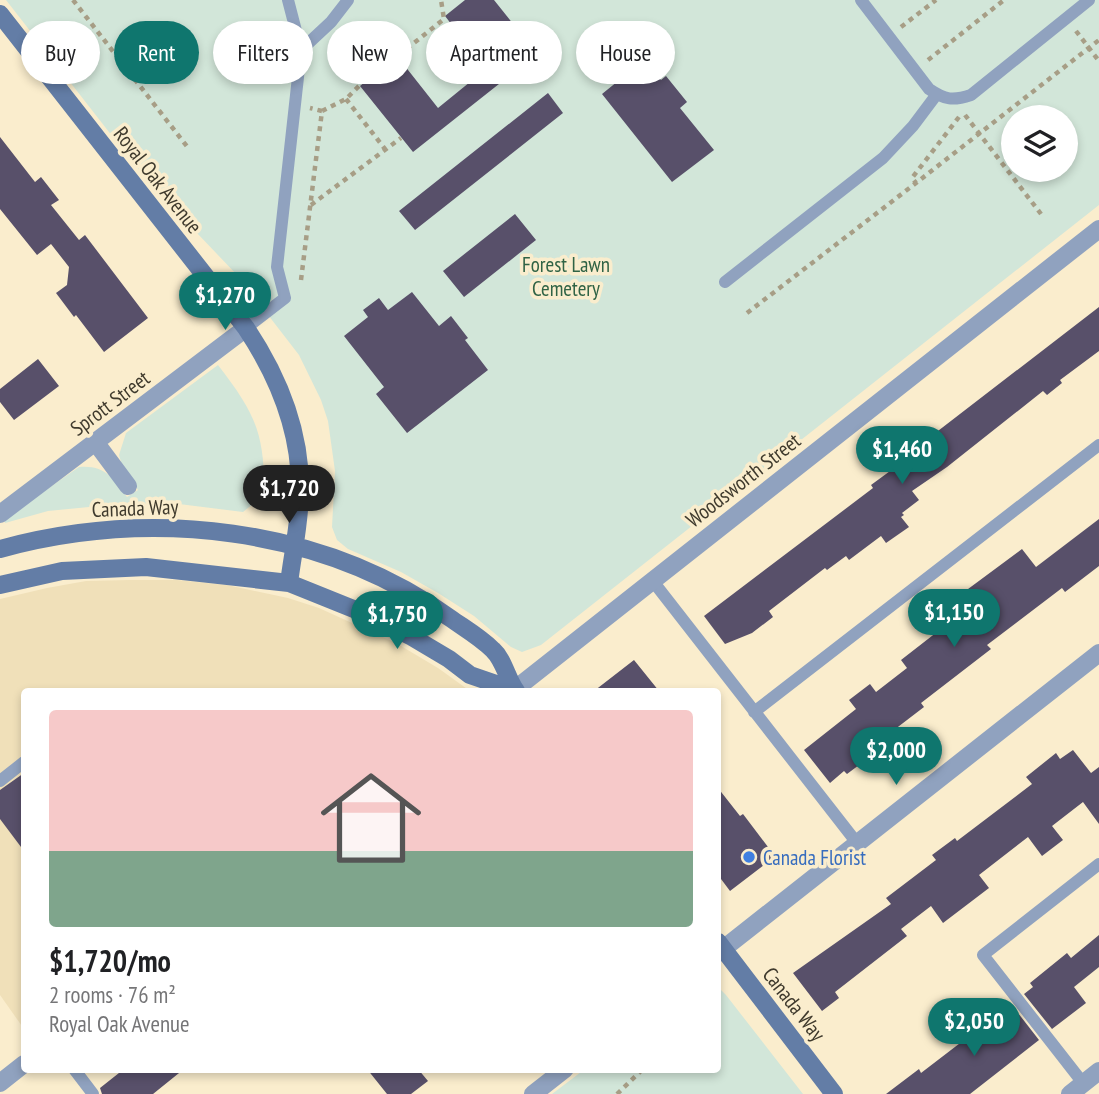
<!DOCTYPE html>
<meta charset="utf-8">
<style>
:root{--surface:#fff;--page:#f6f6f6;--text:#202124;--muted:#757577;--accent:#0f766e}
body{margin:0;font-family:"PT Sans Narrow",sans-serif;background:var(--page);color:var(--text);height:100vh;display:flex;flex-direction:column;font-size:26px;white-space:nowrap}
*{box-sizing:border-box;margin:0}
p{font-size:23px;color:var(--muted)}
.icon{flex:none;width:38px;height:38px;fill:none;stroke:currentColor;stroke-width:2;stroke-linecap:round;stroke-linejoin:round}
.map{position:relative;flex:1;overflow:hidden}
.side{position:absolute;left:21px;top:688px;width:700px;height:385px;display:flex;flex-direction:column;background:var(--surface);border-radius:7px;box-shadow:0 4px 10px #0003}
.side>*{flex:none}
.banner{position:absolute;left:21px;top:21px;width:700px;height:63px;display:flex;gap:14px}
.fabs{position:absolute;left:1001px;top:105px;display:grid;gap:14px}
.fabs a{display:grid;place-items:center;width:77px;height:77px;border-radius:50%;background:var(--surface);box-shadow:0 4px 10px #0003;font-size:35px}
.price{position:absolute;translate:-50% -60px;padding:0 16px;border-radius:24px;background:var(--accent);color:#fff;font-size:23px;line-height:46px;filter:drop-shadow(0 2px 4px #0008)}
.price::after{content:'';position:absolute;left:50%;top:42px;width:21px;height:16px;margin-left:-10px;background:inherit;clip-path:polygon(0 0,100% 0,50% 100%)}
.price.active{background:#222;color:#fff}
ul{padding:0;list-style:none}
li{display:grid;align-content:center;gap:14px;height:371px;padding:0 28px}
li span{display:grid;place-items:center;height:217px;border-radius:7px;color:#555}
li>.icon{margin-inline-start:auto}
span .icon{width:126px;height:126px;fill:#fffc;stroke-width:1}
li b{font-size:30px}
.tag{padding:0 24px;border-radius:32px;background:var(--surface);box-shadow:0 4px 10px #0003;font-size:24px;line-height:63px}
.tag.active{background:var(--accent);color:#fff}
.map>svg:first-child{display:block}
</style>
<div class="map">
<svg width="1099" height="1094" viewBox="0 0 1099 1094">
<rect width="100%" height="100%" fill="#faedcd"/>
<path fill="#f0e0b9" d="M129,580h48l50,5 61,13 31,10 77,35 42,25 32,23h-446v338l-24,-34v-396l47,-11 39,-7z"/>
<path fill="#d2e6d9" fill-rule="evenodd" d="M6,0h1093v205l-558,440 -19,7 -11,-5 -37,-31 -36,-23 -37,-21 -53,-23 -11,-9 -5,-13 3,-56 -7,-50 -7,-21 -22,-45 -61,-79 -84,-88 -31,-38zM1013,117h53v53h-53z
M218,365c37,48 47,68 46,130l-21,17 -64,-8 -90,3 -41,4 -43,12 -1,-4 75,-52c27,-2 33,11 48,30l11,-7 -16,-25 -3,-10 7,-22z
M718,987l8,8 77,99h-251l33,-25h133z"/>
<path fill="#58506a" d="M465,0h29l43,54 -124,98 -53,-66 37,-30 41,52 48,-39 -41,-53z
M644,60l17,20 5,-4 21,26 -7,6 34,42 -42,32 -70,-88z
M548,93l15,20 -148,117 -16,-19z
M0,137l35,45 6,-5 18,23 -8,5 28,35 6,-5 63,83 -44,34 -28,-37 -2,2 -18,-24 11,-8 2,-18 -18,-23 -14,11 -37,-46z
M515,214l21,26 -72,57 -21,-26z
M412,292l27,34 12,-10 17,22 -3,2 23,30 -81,63 -31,-39 8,-7 -40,-51 24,-19 -5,-7 16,-12 9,12z
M1099,307v44l-39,29 2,3 -15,12 -4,-4 -96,76 -35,24 7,9 -17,13 2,2 -3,2 8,10 -23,16 -5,-7 -32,24 -3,-4 -19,14 -2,-2 -56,43 4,6 -21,16 -27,11 -21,-28 169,-128 -2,-3 30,-22 -2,-2z
M38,359l21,27 -45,34 -14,-18v-13z
M1099,519v47l-34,26 -3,-4 -75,57 4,4 -70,54 3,4 -51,39 2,2 -15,11 3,3 -16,12 -3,-3 -14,12 -26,-33 52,-41 -7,-9 21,-16 6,8 31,-24 -6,-8 72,-56 -9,-12 58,-43 14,18z
M634,660l25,31h-65z
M1073,750l18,23 8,-6v57l-16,-22 -31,24 11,14 -21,16 -14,-19 -49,38 10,13 -46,35 -12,-17 -30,23 6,7 -72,56 4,6 -17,13 -29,-38 98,-69 -5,-6 50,-38 -4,-5 23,-17 2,3 75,-57 -6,-7 30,-24 4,6z
M24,773v78l-24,-32v-29z
M718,788l22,28 3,-2 25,33 -3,2 8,9 -43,33 -12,-16z
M1099,935v32l-25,20 12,16 -34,26 -28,-35 9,-7 -3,-4 37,-30 4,5z
M1011,1004l28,36 -69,54h-84l33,-25 2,4z
M124,1069h60l-31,25h-51l-2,-6z
M367,1069h51l10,12 -17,13h-24z"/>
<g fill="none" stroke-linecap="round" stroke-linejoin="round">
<path stroke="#a79e86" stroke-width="4.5" stroke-dasharray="5 5" stroke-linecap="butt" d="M73,0l116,149
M901,27l35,-27
M1076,31l23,30
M342,36l15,18
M928,60l76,-60
M346,99l39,50
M322,111l24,-12 13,-13 -2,-32 35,4 7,-3 45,-36 -3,-19
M965,115l76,99
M959,117l-47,61 4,5 183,-143
M311,205l90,-67
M301,280l21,-169 -12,-3
M747,313l169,-130
M617,1094l26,-25"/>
<path stroke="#90a2bf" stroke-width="12" d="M861,0l68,89c16,11 24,12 42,6l118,-95
M301,50l30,-28 17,-22
M725,282l158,-124 30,-32 24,-32
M246,328l39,-30 -8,-31 24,-217 -13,-50
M652,580l205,263
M754,712l345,-267
M0,781l24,-19
M74,1069l19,25
M1083,1083l-100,-128 116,-91"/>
<path stroke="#90a2bf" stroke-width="18" d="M96,443l32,43
M0,514l246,-186
M514,690l585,-461
M718,953l381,-300
M0,1083l24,-19
M533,1094l32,-25
M1070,1094l29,-23"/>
<path stroke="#637da6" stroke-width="18" d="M0,14l246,314c32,48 55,104 54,163 0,30 -7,61 -11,92
M0,549c150,-41 321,-23 450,69 14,10 30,19 43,32 11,10 14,29 23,41
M0,585l62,-14 84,-4 143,16 77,31 46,23 37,22 21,16 44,15
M718,942l116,152"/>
</g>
<circle fill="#3f7fe0" stroke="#faedcd" stroke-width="2.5" cx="749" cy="857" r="7"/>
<g text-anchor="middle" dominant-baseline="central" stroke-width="7" stroke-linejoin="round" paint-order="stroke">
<g font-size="21" fill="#3f3a2d" stroke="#faedcd">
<text transform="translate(158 180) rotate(52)">Royal Oak Avenue</text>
<text transform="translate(110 403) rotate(-37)">Sprott Street</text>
<text transform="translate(743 480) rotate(-38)">Woodsworth Street</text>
<text transform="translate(135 508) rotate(-2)">Canada Way</text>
<text transform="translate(794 1004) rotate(52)">Canada Way</text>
</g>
<g font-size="21" fill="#306345" stroke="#faedcd">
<text x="566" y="264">Forest Lawn<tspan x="566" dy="24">Cemetery</tspan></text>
</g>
<g font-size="21" fill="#366cbe" stroke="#faedcd" text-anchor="start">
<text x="763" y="857">Canada Florist</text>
</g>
</g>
</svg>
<div class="fabs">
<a><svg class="icon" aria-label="layers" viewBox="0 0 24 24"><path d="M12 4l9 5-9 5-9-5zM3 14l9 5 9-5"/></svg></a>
</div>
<b class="price" style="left:225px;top:332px">$1,270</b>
<b class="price" style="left:902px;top:486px">$1,460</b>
<b class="price active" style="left:289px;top:525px">$1,720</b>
<b class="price" style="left:954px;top:649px">$1,150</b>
<b class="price" style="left:397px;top:651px">$1,750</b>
<b class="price" style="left:896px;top:787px">$2,000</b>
<b class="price" style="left:974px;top:1058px">$2,050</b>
<div class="banner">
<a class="tag">Buy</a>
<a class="tag active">Rent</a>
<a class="tag">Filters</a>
<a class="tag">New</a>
<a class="tag">Apartment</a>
<a class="tag">House</a>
</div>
<section class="side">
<ul>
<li><span style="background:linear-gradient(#f6c9c9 65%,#7fa58c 0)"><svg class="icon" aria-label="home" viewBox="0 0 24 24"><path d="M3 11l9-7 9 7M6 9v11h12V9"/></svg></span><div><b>$1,720/mo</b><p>2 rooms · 76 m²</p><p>Royal Oak Avenue</p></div></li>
</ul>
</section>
</div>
